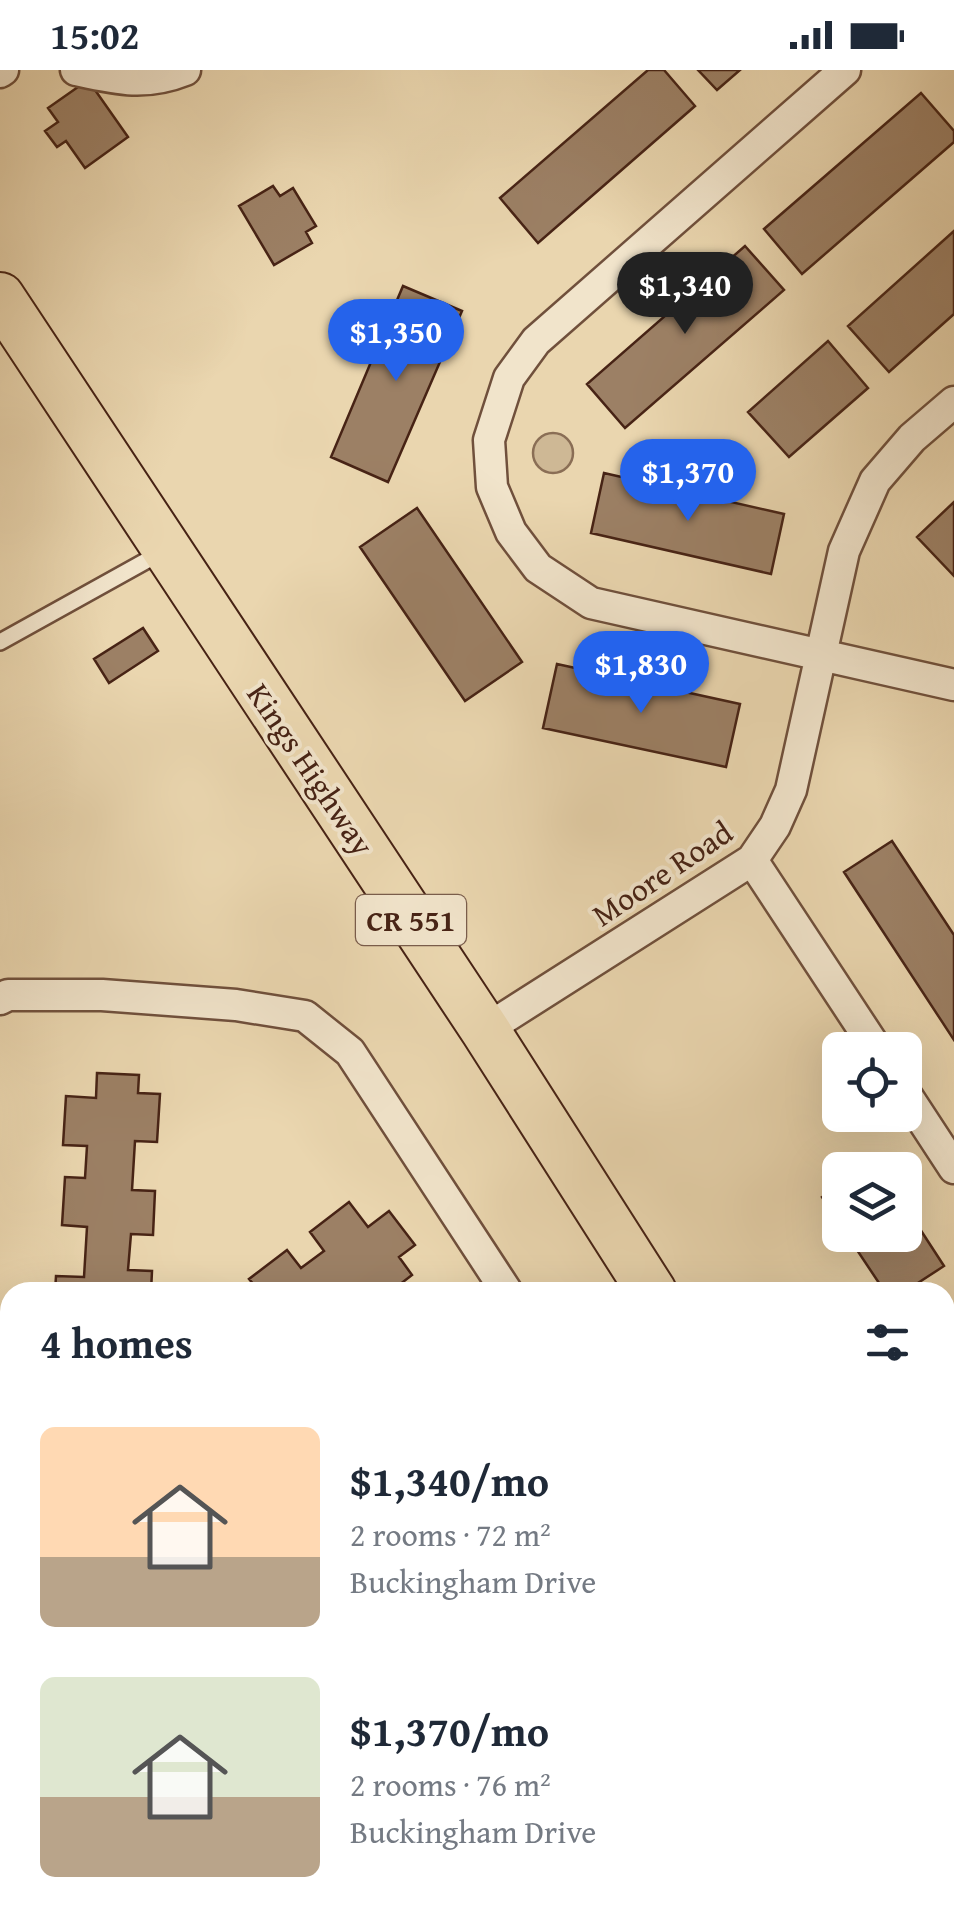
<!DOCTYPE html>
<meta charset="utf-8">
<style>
:root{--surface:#fff;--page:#f6f6f7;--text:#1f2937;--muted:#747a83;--accent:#2563eb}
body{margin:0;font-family:"Gentium Book Plus",serif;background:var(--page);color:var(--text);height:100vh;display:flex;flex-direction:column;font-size:38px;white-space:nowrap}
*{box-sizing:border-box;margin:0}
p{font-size:32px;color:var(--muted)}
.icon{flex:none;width:55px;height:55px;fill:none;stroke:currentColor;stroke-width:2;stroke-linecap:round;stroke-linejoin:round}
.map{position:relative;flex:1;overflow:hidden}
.panel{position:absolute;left:0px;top:1212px;width:955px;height:642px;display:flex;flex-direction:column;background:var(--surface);border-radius:30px 30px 0 0;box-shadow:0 10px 40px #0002}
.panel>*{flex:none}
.buttons{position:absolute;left:822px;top:962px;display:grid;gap:20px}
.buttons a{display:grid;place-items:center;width:100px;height:100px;border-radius:15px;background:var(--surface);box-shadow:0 10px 40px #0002;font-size:50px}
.price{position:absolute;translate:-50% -85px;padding:0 22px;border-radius:35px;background:var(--accent);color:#fff;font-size:32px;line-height:65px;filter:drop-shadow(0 2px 5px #0008)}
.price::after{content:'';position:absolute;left:50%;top:60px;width:30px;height:22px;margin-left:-15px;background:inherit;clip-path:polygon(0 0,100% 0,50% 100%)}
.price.selected{background:#222;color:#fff}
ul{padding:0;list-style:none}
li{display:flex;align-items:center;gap:30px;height:250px;padding:0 40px}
li span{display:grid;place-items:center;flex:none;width:280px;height:200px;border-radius:15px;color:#555}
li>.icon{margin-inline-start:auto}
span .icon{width:120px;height:120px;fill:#fffc;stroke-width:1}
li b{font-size:42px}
h2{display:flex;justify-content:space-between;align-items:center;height:120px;padding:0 40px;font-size:42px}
.status{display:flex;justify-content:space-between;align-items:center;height:70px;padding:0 50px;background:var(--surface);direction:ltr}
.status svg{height:28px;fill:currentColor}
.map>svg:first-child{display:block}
</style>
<div class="status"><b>15:02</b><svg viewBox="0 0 49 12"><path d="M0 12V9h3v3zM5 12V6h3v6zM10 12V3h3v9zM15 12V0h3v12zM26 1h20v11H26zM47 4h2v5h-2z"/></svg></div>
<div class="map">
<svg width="954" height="1854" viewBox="0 0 954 1854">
<rect width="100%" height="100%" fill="#ead6af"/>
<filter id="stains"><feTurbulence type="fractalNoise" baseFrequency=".002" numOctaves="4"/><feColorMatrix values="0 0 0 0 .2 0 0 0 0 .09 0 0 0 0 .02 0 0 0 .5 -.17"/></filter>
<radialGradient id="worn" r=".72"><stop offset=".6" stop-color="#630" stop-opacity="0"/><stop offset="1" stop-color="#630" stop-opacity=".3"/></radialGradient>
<path fill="#ceb895" stroke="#8a6e55" stroke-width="2.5" d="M533 383a20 20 0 1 1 40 0a20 20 0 1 1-40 0Z
M945,1750l9,13v91h-229l10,-9h210z"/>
<path fill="#9c8065" stroke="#472315" stroke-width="2.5" d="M648,0h16l31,36 -157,137 -38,-45z
M698,0h42l-23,20z
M88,10l40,57 -43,31 -19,-27 -9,6 -12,-16 13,-9 -10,-14z
M921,23l33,38v11l-152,132 -38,-45z
M273,116l7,10 13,-8 23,38 -10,6 6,11 -38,22 -35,-59z
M954,161v83l-65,58 -41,-46z
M745,176l39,44 -159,138 -38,-44z
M403,216l59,25 -74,171 -57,-25z
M828,271l40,47 -79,69 -41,-45z
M604,403l180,41 -13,60 -180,-41z
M954,432v74l-37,-39z
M417,438l105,154 -57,39 -105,-154z
M143,558l15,23 -49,32 -15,-24z
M557,594l183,40 -14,63 -183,-39z
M892,771l62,94v105l-110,-168z
M97,1003l42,2 -1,18 22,1 -3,48 -22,-1 -3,49 23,1 -2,44 -22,-1 -3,36 24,1 -1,21h-96l1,-16 28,1 3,-50 -25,-2 3,-48 20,1 2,-32 -24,-1 3,-49 30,2z
M840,1115v39l-18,-27z
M349,1132l19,25 21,-16 26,34 -16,12 13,18 -22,17h-24l-5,-6 -8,6h-93l-11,-13 38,-29 14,18 23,-17 -14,-19z
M905,1136l39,60 -40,26h-19l-38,-57h58z
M945,1278l9,13v118l-9,-14z
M0,1518l10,6v72l-10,-5z"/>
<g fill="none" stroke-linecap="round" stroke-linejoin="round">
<defs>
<path id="service" d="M0,572l162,-90"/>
<path id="minor" d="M76,0c41,9 69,16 109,0
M845,0l-309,271 -27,37 -20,62 3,47 19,45 27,36 53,35 363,82
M0,2l3,-2
M752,790l125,190
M0,929l8,-4h94l134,10 69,11 45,36 157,240
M485,960l267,-170 23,-34 16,-36 53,-239 31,-70 37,-43 42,-36
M905,1023l49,75
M183,1854l12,-9"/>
<path id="primary" d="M0,227l485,733 167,262
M945,1675l9,13"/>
</defs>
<use href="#service" stroke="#70503c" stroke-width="20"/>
<use href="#minor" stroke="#70503c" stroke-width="35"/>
<use href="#primary" stroke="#472315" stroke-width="52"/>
<use href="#service" stroke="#f1e4cb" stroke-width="15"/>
<use href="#minor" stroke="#f1e4cb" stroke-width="30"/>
<use href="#primary" stroke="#ead6af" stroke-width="48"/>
</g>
<g text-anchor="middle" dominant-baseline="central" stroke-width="8" stroke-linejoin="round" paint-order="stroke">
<rect fill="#f1e4cb" stroke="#7a5d4c" stroke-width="2.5" x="356" y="825" width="110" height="50" rx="8"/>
<g font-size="30" font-weight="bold" fill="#472315">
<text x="411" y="850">CR 551</text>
</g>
<g font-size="32" fill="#472315" stroke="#f1e4cb">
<text transform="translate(311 699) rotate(56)">Kings Highway</text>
<text transform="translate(662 803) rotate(-34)">Moore Road</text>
</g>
</g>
<rect width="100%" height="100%" filter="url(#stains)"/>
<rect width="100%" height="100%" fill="url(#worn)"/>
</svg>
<div class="buttons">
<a><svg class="icon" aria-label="locate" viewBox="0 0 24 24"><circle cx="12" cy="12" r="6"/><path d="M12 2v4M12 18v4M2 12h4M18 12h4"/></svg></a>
<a><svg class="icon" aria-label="layers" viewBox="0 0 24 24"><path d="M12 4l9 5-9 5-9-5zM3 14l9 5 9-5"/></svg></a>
</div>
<b class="price selected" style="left:685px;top:267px">$1,340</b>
<b class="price" style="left:396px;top:314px">$1,350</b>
<b class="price" style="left:688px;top:454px">$1,370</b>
<b class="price" style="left:641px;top:646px">$1,830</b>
<section class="panel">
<h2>4 homes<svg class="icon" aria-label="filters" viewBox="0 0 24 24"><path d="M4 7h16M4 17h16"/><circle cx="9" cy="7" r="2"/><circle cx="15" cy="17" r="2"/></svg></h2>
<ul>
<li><span style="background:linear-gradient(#ffd9b3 65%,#b9a48a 0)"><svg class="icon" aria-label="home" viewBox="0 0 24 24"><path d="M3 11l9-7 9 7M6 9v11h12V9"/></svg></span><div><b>$1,340/mo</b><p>2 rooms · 72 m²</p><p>Buckingham Drive</p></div></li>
<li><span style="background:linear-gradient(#dfe7d0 60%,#b9a48a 0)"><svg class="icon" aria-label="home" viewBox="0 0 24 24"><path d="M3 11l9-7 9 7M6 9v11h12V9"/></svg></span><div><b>$1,370/mo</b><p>2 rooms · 76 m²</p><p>Buckingham Drive</p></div></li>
</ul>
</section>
</div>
